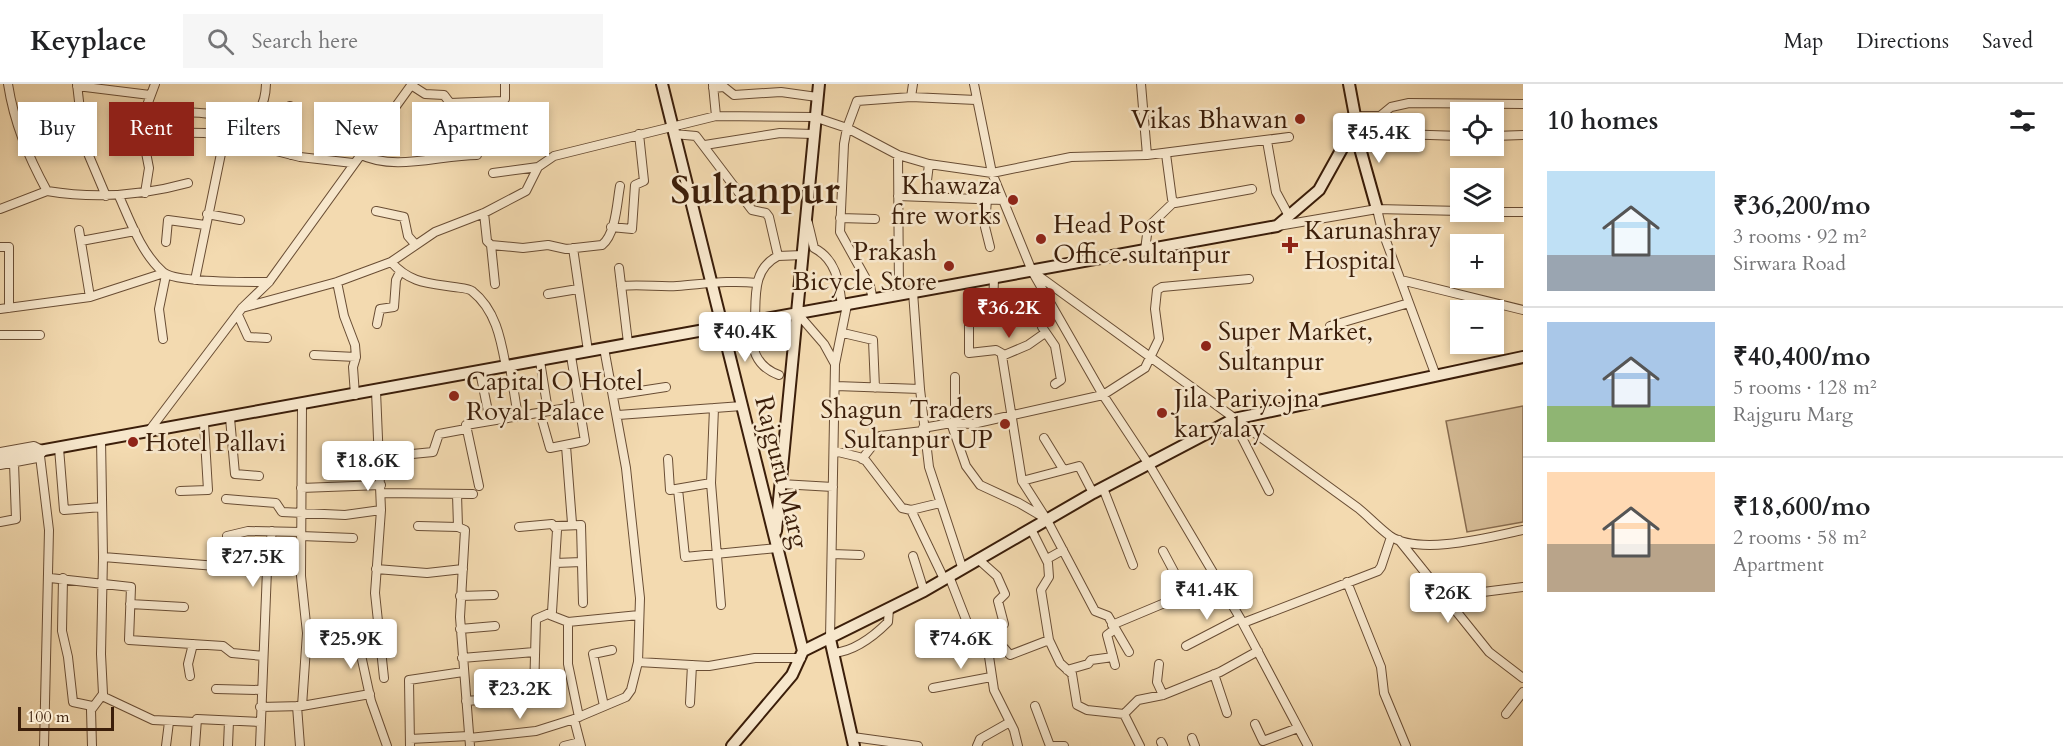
<!DOCTYPE html>
<meta charset="utf-8">
<style>
:root{--surface:#fff;--page:#f6f6f6;--text:#202124;--muted:#757577;--line:#e0e0e0;--accent:#8f2418}
body{margin:0;font-family:Cardo,serif;background:var(--page);color:var(--text);height:100vh;display:flex;flex-direction:column;font-size:22px;white-space:nowrap}
*{box-sizing:border-box;margin:0}
p{font-size:20px;color:var(--muted)}
.icon{flex:none;width:33px;height:33px;fill:none;stroke:currentColor;stroke-width:2;stroke-linecap:round;stroke-linejoin:round}
.map{position:relative;flex:1;overflow:hidden}
.drawer{display:flex;flex-direction:column;background:var(--surface);width:540px}
.drawer>*{flex:none}
.top-card{position:absolute;left:18px;top:18px;width:570px;height:54px;display:flex;gap:12px}
.tools{position:absolute;left:1450px;top:18px;display:grid;gap:12px}
.tools a{display:grid;place-items:center;width:54px;height:54px;border-radius:0px;background:var(--surface);box-shadow:0 3px 9px #0003;font-size:30px}
.scale{position:absolute;left:18px;bottom:15px;width:96px;box-sizing:border-box;padding-left:6px;border:3px solid #3b1e0a;border-top:0;font-size:16px;line-height:21px;white-space:nowrap;color:#3b1e0a;-webkit-text-stroke:4px #f7e7cc;paint-order:stroke}
.price{position:absolute;translate:-50% -51px;padding:0 14px;border-radius:6px;background:#fff;color:#222;font-size:20px;line-height:39px;filter:drop-shadow(0 2px 3px #0008)}
.price::after{content:'';position:absolute;left:50%;top:36px;width:18px;height:14px;margin-left:-9px;background:inherit;clip-path:polygon(0 0,100% 0,50% 100%)}
.price.selected{background:var(--accent);color:#fff}
ul{padding:0;list-style:none}
li{display:flex;align-items:center;gap:18px;height:150px;padding:0 24px}
li+li{border-top:2px solid var(--line)}
li span{display:grid;place-items:center;flex:none;width:168px;height:120px;border-radius:0px;color:#555}
li>.icon{margin-inline-start:auto}
span .icon{width:72px;height:72px;fill:#fffc;stroke-width:1}
li b{font-size:26px}
h2{display:flex;justify-content:space-between;align-items:center;height:72px;padding:0 24px;font-size:26px}
.pill{padding:0 21px;border-radius:0px;background:var(--surface);box-shadow:0 3px 9px #0003;font-size:21px;line-height:54px}
.pill.selected{background:var(--accent);color:#fff}
header{display:flex;align-items:center;gap:36px;box-sizing:border-box;height:84px;padding:0 30px;background:var(--surface);border-bottom:2px solid var(--line)}
header strong{font-size:28px}
nav{display:flex;gap:33px;margin-inline-start:auto;font-size:21px}
.search{width:420px;height:54px;background:var(--page);display:flex;align-items:center;gap:15px;box-sizing:border-box;padding:0 21px;border-radius:0px;color:var(--muted);font-size:22px}
main{display:flex;flex:1;min-height:0}
.map>svg:first-child{display:block}
</style>
<header>
<strong>Keyplace</strong>
<div class="search"><svg class="icon" aria-label="search" viewBox="0 0 24 24"><circle cx="10" cy="10" r="6"/><path d="M15 15l6 6"/></svg>Search here</div>
<nav><a>Map</a><a>Directions</a><a>Saved</a></nav>
</header>
<main>
<div class="map">
<svg width="1523" height="662" viewBox="0 0 1523 662">
<rect width="100%" height="100%" fill="#f3dab0"/>
<filter id="stains"><feTurbulence type="fractalNoise" baseFrequency=".00333" numOctaves="4"/><feColorMatrix values="0 0 0 0 .2 0 0 0 0 .09 0 0 0 0 .02 0 0 0 .5 -.17"/></filter>
<radialGradient id="worn" r=".72"><stop offset=".6" stop-color="#630" stop-opacity="0"/><stop offset="1" stop-color="#630" stop-opacity=".3"/></radialGradient>
<path fill="#d4ba94" stroke="#886c4f" stroke-width="1.5" d="M1523,322v116l-56,10 -21,-111z"/>
<g fill="none" stroke-linecap="round" stroke-linejoin="round">
<defs>
<path id="street" d="M8,0c6,39 20,72 39,107 49,8 94,5 141,-8
M77,0l7,60 22,52
M913,0l-2,13 65,3
M974,0l18,89 40,98 71,124 47,71 90,152 68,128
M1141,0l6,71
M411,1l14,9 19,1 6,8 52,-2 3,-2v-15
M713,1l3,31
M77,2l73,9
M713,4l11,-1 10,8 47,-3 36,5
M290,22l3,24 -2,25
M146,24c21,5 43,3 65,6
M1355,32h25l11,-9 18,-4 114,1
M1380,32l10,15 9,3 62,2
M142,48l63,1 95,24 53,6
M674,50l22,2 56,74 14,3 3,4 9,39c-26,13 -22,41 -23,66
M1494,52l29,-1
M1267,57l9,51 13,24
M705,61l75,-12 33,1
M359,70c36,18 80,1 118,1
M1166,70l6,45 3,4 77,-14
M462,71l2,-11 13,-6 18,-4
M898,71l1,140
M493,89l45,-6
M145,109l4,-25 -7,-36 4,-24 9,-24
M119,112c11,25 23,58 44,76 13,11 86,10 106,10
M898,112l105,4
M925,113l4,-33
M987,115l-2,28 5,20
M0,125l47,-18
M1377,125l5,21 54,146
M376,127l28,6 4,19 7,8
M1483,128h40
M484,129l3,28 4,4 32,3 25,-3 18,4 36,-4c14,-11 15,-43 18,-59
M207,130l33,6
M840,134l35,1
M808,139l6,25c23,12 25,35 28,58
M1278,142l99,-17 84,2
M611,143l21,2 3,-44 9,-4 -5,-47
M79,146l11,67
M81,157l54,-10
M166,158l2,-22 37,5
M491,161l4,39
M0,163h9v61
M573,164l15,103
M1145,166l3,-23 26,-25
M778,172l25,-1
M391,178c19,21 36,21 63,25 6,1 14,1 18,4 24,19 29,49 34,76
M619,184l9,75
M1036,190l322,234c11,9 21,20 32,28 30,20 100,1 133,-6
M195,196l29,-141c19,-22 41,-17 42,-55
M1401,196l122,30
M337,198l7,34 11,29 1,12 -3,10 2,28
M621,202c20,-2 37,1 56,0 28,-2 52,-6 80,-3
M913,208l7,97
M548,210l30,-5
M1040,214l2,29 13,19 6,34 -6,4
M873,216l-3,-14 -30,-54 4,-88 3,-16 10,-27 54,-4
M242,224l95,-26 54,-20 44,-30 49,-19 42,-22 12,-24 16,-11 162,-40 98,1 33,11 51,27 31,9 63,9 79,-16 76,-2 142,-18
M0,225l90,-12 74,-24
M993,225l1,-31
M798,230l26,30 11,20 -5,275
M238,231l10,22 19,1
M749,239c3,24 5,43 30,52
M377,240l3,-15 14,-2 2,-27 4,-8
M1330,242l79,-23
M843,249l30,7 2,48
M1045,249l-17,12 -26,11 20,125 25,39 48,91 13,5 21,36
M0,251h40
M163,255l-4,-30 7,-34
M604,264l22,120 14,130 -2,64 71,4 46,-8h46
M1003,270l-7,-4 -27,3v-32l24,-12 54,-13
M314,271l42,2
M540,277l8,50
M835,280l12,-59
M510,283l8,50
M480,288l10,49
M836,302l84,3 9,78 33,100
M376,307l5,119 -6,83 9,85
M614,311l52,-8
M714,324l-3,75 10,122
M540,329l10,35 35,-7 -14,-85
M618,331l124,-9
M230,334l5,56 24,2
M1233,336l36,71
M951,339l22,1 130,-29 42,-27 14,-29 -4,-30 2,-19 5,-3 87,-8
M955,339v-46
M923,344l28,-5 15,43 14,19 39,18 24,14
M149,347l93,-123 27,-26 143,-198
M1044,354l19,31
M566,362l6,77
M59,364l5,62 38,-3
M834,367l25,6 7,4 36,47 9,2 33,69
M0,368l34,-6 10,5 -7,7 -37,7
M402,371l31,-3 6,-18 27,-5
M40,372l9,74 -5,216
M668,375l2,31 41,-7
M862,375l18,-23 43,-5
M1022,397l57,-15 14,27
M781,400l52,3
M479,402l-13,-61 113,-19
M301,404l80,-3
M1103,404l30,77
M678,405l7,68 92,-9
M180,407l28,-1 -4,-67
M381,409l92,1
M457,410l1,33
M226,415l50,4 6,9 63,3 36,-5
M911,426l29,-7
M0,438l16,-3 -2,-56
M418,442l40,1 7,3 -5,87 10,129
M556,442l25,-1 2,78
M1031,445l17,34 1,14 -8,13 8,50 11,23 12,11 5,31 10,5 37,4 16,32
M227,452l21,-5 53,1
M301,452l52,2
M1399,456l90,112 34,26
M1163,467l25,47 32,-15
M832,470l28,1
M913,472l11,35
M103,473l164,13 -7,176
M978,475l19,17 8,18 -7,7 6,23
M1047,475l16,-9
M555,479l27,-1
M376,485l51,4 36,-4
M267,486l5,-39
M949,492l21,54 17,13 7,47 20,40 4,16
M50,494l81,9 -2,53 94,6 9,7 31,3
M63,494l-1,53 6,26 5,45 19,4
M1347,498l34,85 3,26 22,53
M1483,508l40,-5
M460,512l34,-1
M130,520l54,3
M550,531l18,7v42l11,53
M568,538l71,-7
M1243,539l135,-52 3,-4 10,-30
M1112,541l74,-31
M376,542l-18,2 -2,4 15,69 16,45
M460,545l35,-3
M1115,545l-8,6 8,30
M1186,562l54,-28
M1004,564l6,7 39,-15
M834,569c20,-2 40,-17 54,-31l1,-13
M462,574l72,-6
M1159,580l-2,18 6,13
M1067,586l21,-6 3,-4 22,-3
M1214,590l13,39
M190,592l-2,-12 5,-20
M933,604l58,-11
M216,605l45,1
M102,612l51,24 42,2
M466,617l65,-5 3,-3 2,-74 16,-7 5,-82 -5,-6 -33,3
M690,619l2,-38
M297,622l3,40
M302,622l68,-12
M604,622l-11,-52 19,-4
M1035,622l15,40
M260,623l42,-1 5,-73 -6,-57 1,-171
M1124,630l14,-14 25,-5 57,-23 38,-21
M1506,630l17,-22
M1255,640l8,17 35,-13
M853,653l65,9
M469,654l67,-7 38,-12
M1192,654l3,8
M410,655l59,-3
M1161,658l2,4
M92,662l-1,-36 12,-16 -2,-40 2,-97 -2,-118
M166,662l3,-24
M195,662l2,-27 63,3
M228,662l1,-25
M410,662l-1,-66 54,-8
M564,662l16,-4
M581,662l-7,-27 52,-22 5,-7 7,-28
M977,662l3,-7 30,-17
M1054,662h10"/>
<path id="secondary" d="M662,0l141,567 -11,24 -60,71
M1354,43l23,82
M0,374l1277,-232 42,-36 35,-63 1,-11 -6,-32
M776,447l43,-447
M830,555l24,107
M803,567l121,-60 169,-98 141,-74 289,-62"/>
</defs>
<use href="#street" stroke="#694d34" stroke-width="10"/>
<use href="#secondary" stroke="#3b1e0a" stroke-width="14"/>
<use href="#street" stroke="#f7e7cc" stroke-width="8"/>
<use href="#secondary" stroke="#f7e7cc" stroke-width="10"/>
</g>
<g fill="#8f2418" stroke="#f7e7cc" stroke-width="2">
<circle cx="1300" cy="35" r="6"/>
<circle cx="1013" cy="116" r="6"/>
<circle cx="1041" cy="155" r="6"/>
<path d="M1287 152h6v6h6v6h-6v6h-6v-6h-6v-6h6z"/>
<circle cx="949" cy="182" r="6"/>
<circle cx="1206" cy="262" r="6"/>
<circle cx="454" cy="312" r="6"/>
<circle cx="1162" cy="329" r="6"/>
<circle cx="1005" cy="340" r="6"/>
<circle cx="133" cy="358" r="6"/>
</g>
<g text-anchor="middle" dominant-baseline="central" stroke-width="5" stroke-linejoin="round" paint-order="stroke">
<g font-size="26" fill="#3b1e0a" stroke="#f7e7cc" text-anchor="start">
<text x="1288" y="35" text-anchor="end">Vikas Bhawan</text>
<text x="1001" y="101" text-anchor="end">Khawaza<tspan x="1001" dy="30">fire works</tspan></text>
<text x="1053" y="140">Head Post<tspan x="1053" dy="30">Office sultanpur</tspan></text>
<text x="1304" y="146">Karunashray<tspan x="1304" dy="30">Hospital</tspan></text>
<text x="937" y="167" text-anchor="end">Prakash<tspan x="937" dy="30">Bicycle Store</tspan></text>
<text x="1218" y="247">Super Market,<tspan x="1218" dy="30">Sultanpur</tspan></text>
<text x="466" y="297">Capital O Hotel<tspan x="466" dy="30">Royal Palace</tspan></text>
<text x="1174" y="314">Jila Pariyojna<tspan x="1174" dy="30">karyalay</tspan></text>
<text x="993" y="325" text-anchor="end">Shagun Traders<tspan x="993" dy="30">Sultanpur UP</tspan></text>
<text x="145" y="358">Hotel Pallavi</text>
</g>
<g font-size="26" fill="#3b1e0a" stroke="#f7e7cc">
<text transform="translate(782 388) rotate(76)">Rajguru Marg</text>
</g>
<g font-size="38" font-weight="bold" fill="#3b1e0a" stroke="#f7e7cc">
<text x="755" y="107">Sultanpur</text>
</g>
</g>
<rect width="100%" height="100%" filter="url(#stains)"/>
<rect width="100%" height="100%" fill="url(#worn)"/>
</svg>
<div class="tools">
<a><svg class="icon" aria-label="locate" viewBox="0 0 24 24"><circle cx="12" cy="12" r="6"/><path d="M12 2v4M12 18v4M2 12h4M18 12h4"/></svg></a>
<a><svg class="icon" aria-label="layers" viewBox="0 0 24 24"><path d="M12 4l9 5-9 5-9-5zM3 14l9 5 9-5"/></svg></a>
<a>+</a>
<a>−</a>
</div>
<div class="scale">100 m</div>
<b class="price" style="left:1379px;top:80px">₹45.4K</b>
<b class="price selected" style="left:1009px;top:255px">₹36.2K</b>
<b class="price" style="left:745px;top:279px">₹40.4K</b>
<b class="price" style="left:368px;top:408px">₹18.6K</b>
<b class="price" style="left:253px;top:504px">₹27.5K</b>
<b class="price" style="left:1207px;top:537px">₹41.4K</b>
<b class="price" style="left:1448px;top:540px">₹26K</b>
<b class="price" style="left:351px;top:586px">₹25.9K</b>
<b class="price" style="left:961px;top:586px">₹74.6K</b>
<b class="price" style="left:520px;top:636px">₹23.2K</b>
<div class="top-card">
<a class="pill">Buy</a>
<a class="pill selected">Rent</a>
<a class="pill">Filters</a>
<a class="pill">New</a>
<a class="pill">Apartment</a>
</div>
</div>
<section class="drawer">
<h2>10 homes<svg class="icon" aria-label="filters" viewBox="0 0 24 24"><path d="M4 7h16M4 17h16"/><circle cx="9" cy="7" r="2"/><circle cx="15" cy="17" r="2"/></svg></h2>
<ul>
<li><span style="background:linear-gradient(#bfe0f5 70%,#9aa5b1 0)"><svg class="icon" aria-label="home" viewBox="0 0 24 24"><path d="M3 11l9-7 9 7M6 9v11h12V9"/></svg></span><div><b>₹36,200/mo</b><p>3 rooms · 92 m²</p><p>Sirwara Road</p></div></li>
<li><span style="background:linear-gradient(#a9c7e8 70%,#8fb573 0)"><svg class="icon" aria-label="home" viewBox="0 0 24 24"><path d="M3 11l9-7 9 7M6 9v11h12V9"/></svg></span><div><b>₹40,400/mo</b><p>5 rooms · 128 m²</p><p>Rajguru Marg</p></div></li>
<li><span style="background:linear-gradient(#ffd9b3 60%,#b9a48a 0)"><svg class="icon" aria-label="home" viewBox="0 0 24 24"><path d="M3 11l9-7 9 7M6 9v11h12V9"/></svg></span><div><b>₹18,600/mo</b><p>2 rooms · 58 m²</p><p>Apartment</p></div></li>
</ul>
</section>
</main>
